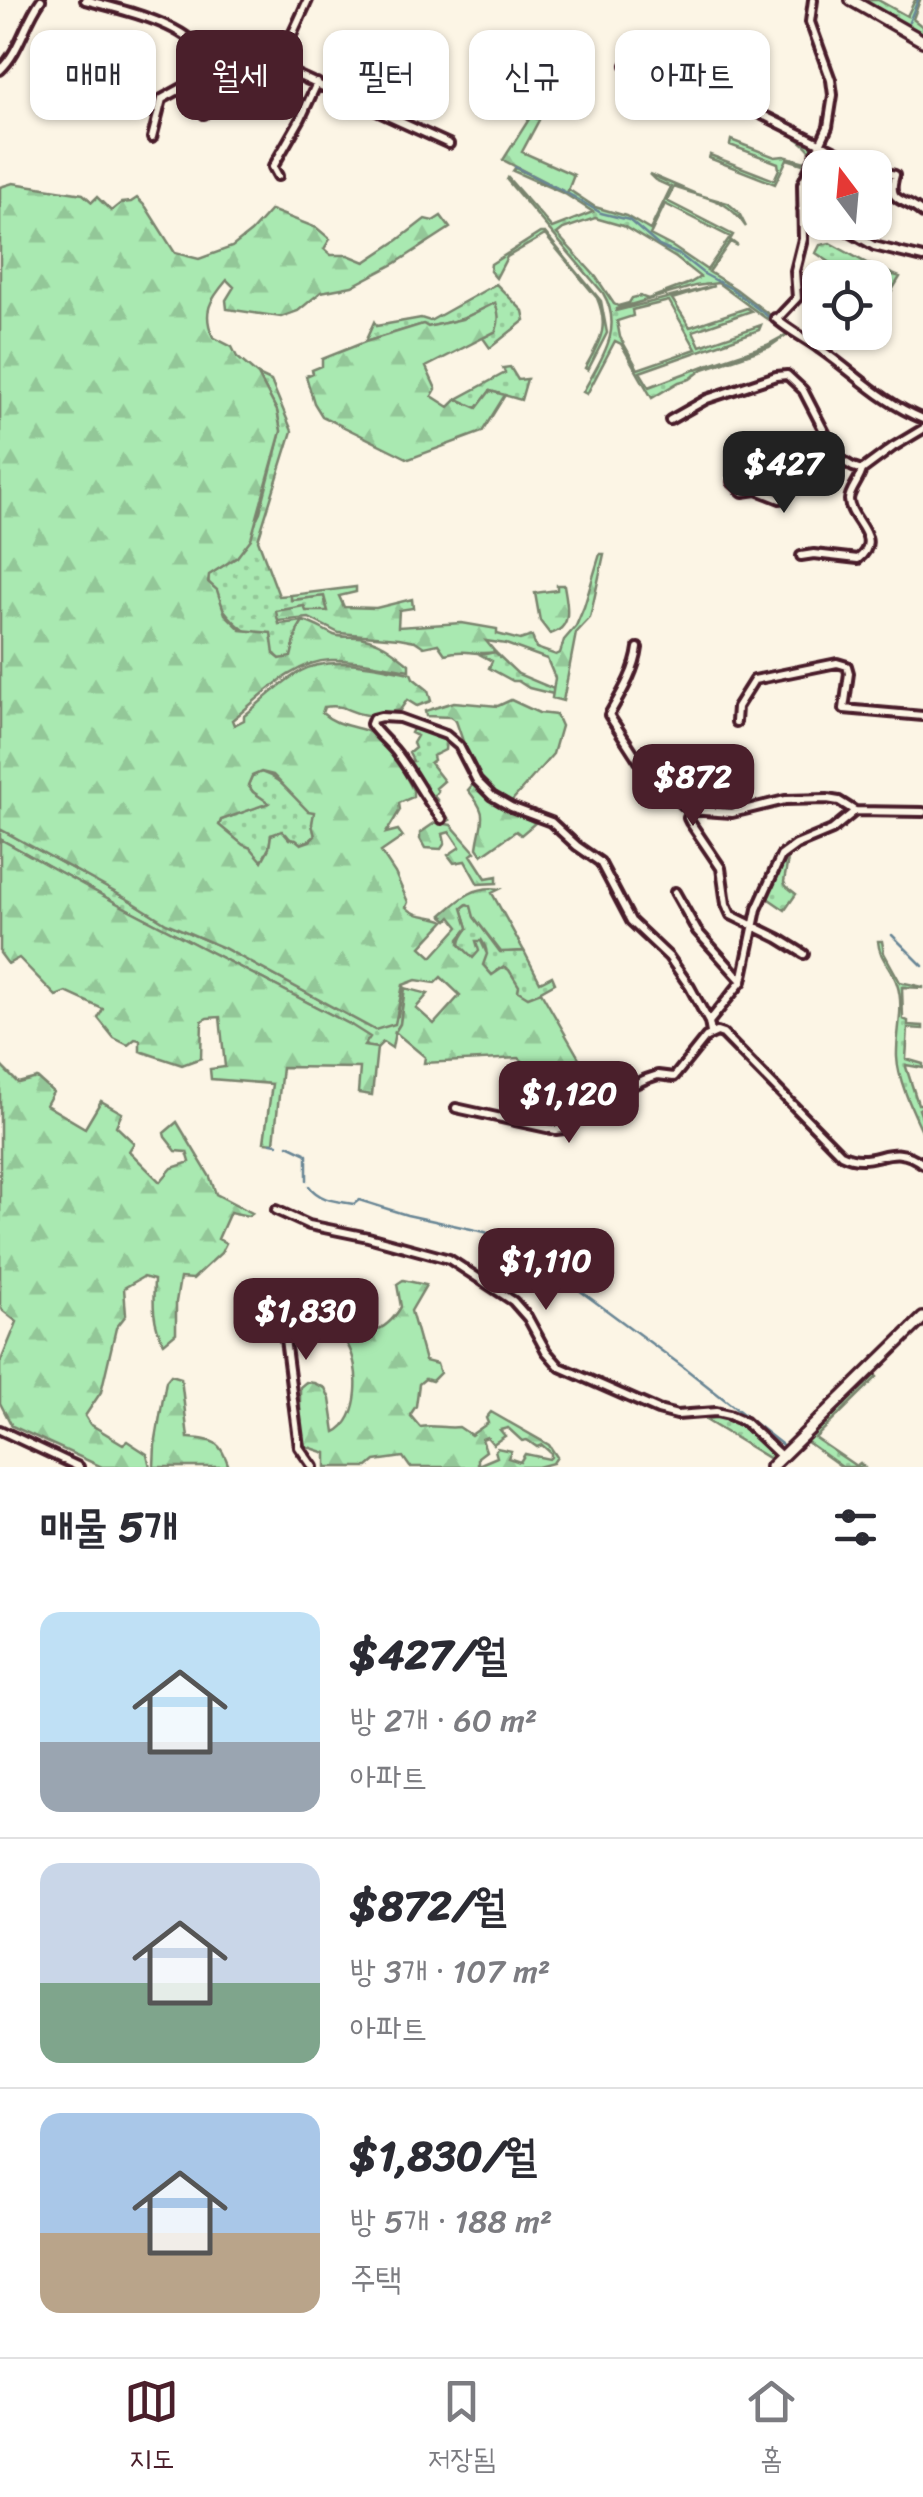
<!DOCTYPE html>
<html lang="ko">
<meta charset="utf-8">
<style>
:root{--surface:#fff;--page:#f7f7f7;--text:#2b2b33;--muted:#7c7c81;--line:#e1e1e2;--accent:#4a1f2b}
body{margin:0;font-family:Sriracha,"Poor Story",sans-serif;background:var(--page);color:var(--text);height:100vh;display:flex;flex-direction:column;font-size:38px;white-space:nowrap}
*{box-sizing:border-box;margin:0}
p{font-size:32px;color:var(--muted)}
.icon{flex:none;width:55px;height:55px;fill:none;stroke:currentColor;stroke-width:2;stroke-linecap:round;stroke-linejoin:round}
.map{position:relative;height:1467px;overflow:hidden}
.side{display:flex;flex-direction:column;background:var(--surface);flex:1}
.side>*{flex:none}
.banner{position:absolute;left:30px;top:30px;width:865px;height:90px;display:flex;gap:20px}
.needle{width:65px;rotate:344deg}
.tools{position:absolute;left:802px;top:150px;display:grid;gap:20px}
.tools a{display:grid;place-items:center;width:90px;height:90px;border-radius:20px;background:var(--surface);box-shadow:0 2px 8px #0004;font-size:50px}
.price{position:absolute;translate:-50% -85px;padding:0 22px;border-radius:20px;background:var(--accent);color:#fff;font-size:32px;line-height:65px;filter:drop-shadow(0 2px 5px #0008)}
.price::after{content:'';position:absolute;left:50%;top:60px;width:30px;height:22px;margin-left:-15px;background:inherit;clip-path:polygon(0 0,100% 0,50% 100%)}
.price.on{background:#222;color:#fff}
ul{padding:0;list-style:none}
li{display:flex;align-items:center;gap:30px;height:250px;padding:0 40px}
li+li{border-top:2px solid var(--line)}
li span{display:grid;place-items:center;flex:none;width:280px;height:200px;border-radius:20px;color:#555}
li>.icon{margin-inline-start:auto}
span .icon{width:120px;height:120px;fill:#fffc;stroke-width:1}
li b{font-size:42px}
h2{display:flex;justify-content:space-between;align-items:center;height:120px;padding:0 40px;font-size:42px}
.tag{padding:0 35px;border-radius:20px;background:var(--surface);box-shadow:0 2px 8px #0004;font-size:35px;line-height:90px}
.tag.on{background:var(--accent);color:#fff}
.menu{display:flex;justify-content:space-around;align-items:center;height:140px;border-top:2px solid var(--line);background:var(--surface);font-size:28px;color:var(--muted)}
.menu a{display:grid;justify-items:center;gap:5px}
.menu .on{color:var(--accent)}
.map>svg:first-child{display:block}
</style>
<div class="map">
<svg width="923" height="1467" viewBox="0 0 923 1467">
<defs>
<pattern id="green-dots" width="8" height="8" patternUnits="userSpaceOnUse" patternTransform="scale(2.5)"><rect width="8" height="8" fill="#a9e9b1"/><path d="M2 2h.1M6 6h.1" fill="none" stroke="#93c798" stroke-width="1.8" stroke-linecap="round"/></pattern>
<pattern id="forest-firs" width="22" height="20" patternUnits="userSpaceOnUse" patternTransform="scale(2.5)"><rect width="22" height="20" fill="#a9e9b1"/><path d="M5 1l3.5 6h-7zM16 11l3.5 6h-7z" fill="#93c798"/></pattern>
</defs>
<rect width="100%" height="100%" fill="#fcf5e5"/>
<filter id="ink" filterUnits="userSpaceOnUse"><feTurbulence type="fractalNoise" baseFrequency=".01" numOctaves="2"/><feDisplacementMap in="SourceGraphic" scale="20" xChannelSelector="R" yChannelSelector="G"/><feConvolveMatrix kernelMatrix="1 2 1 2 8 2 1 2 1" color-interpolation-filters="sRGB"/></filter>
<g filter="url(#ink)">
<path fill="url(#green-dots)" stroke="#7a846e" stroke-width="2.5" fill-rule="evenodd" d="M861,0h17l29,16 8,-16h5l-7,19 10,8v9z
M741,106l76,40 -11,19 -19,-6 -12,25 -66,-26 1,-3 64,25 5,-11 -1,-6 -48,-18 1,-5 44,17 9,-1 21,6 6,-10c-11,-17 -53,-35 -73,-39z
M515,168l51,25 2,-4 27,18 31,9 24,14 21,-43 -16,-7 -6,-6 47,20 32,9 11,10 7,14c-21,-31 -37,-27 -72,-40l-7,14 66,34 -3,5 8,6 -8,-4 -21,30 27,17 35,27 -4,3 -3,-2 -46,-34 -23,3 -79,23v2l98,-25 -42,13 18,28 57,-19 4,3 -58,20 7,15 61,-21 -2,5 -119,42 9,15 58,-22 60,-20 22,-12 -20,14 -66,22 -13,10 -11,3 -27,16 -31,-54 -6,-3 -28,53 -4,-2c17,-32 42,-62 20,-99l-96,-113 1,-2 44,50 41,-16 -28,-18 -52,-23zM665,204l65,33 -23,33 -34,-23 -23,-12zM595,218l28,8 53,32 24,19 -10,6 -42,16 -8,-3 -8,2 -3,5 -11,3 -4,-2 -18,-27 -39,-43 6,-5zM669,301l27,48 -58,20 -18,-32 -3,-16 16,-5 -1,-6z
M540,233h5l56,68 6,32 -19,37 -3,-2c14,-26 25,-39 12,-70l-52,-63 -38,22 -11,21 -6,-7 1,-7z
M830,243l42,23 28,11 -14,23 -11,-7v-15l-23,-1 -36,-24 4,-8z
M496,284l27,27 2,9 -35,28 -7,-10 13,-7 -1,-28 -33,16 -34,8 -5,-3 -58,18 9,-20 2,4 45,-8 9,3z
M510,367l8,13 9,-1 -6,21 -31,-9 -13,18 -20,-10 48,-26 -2,-5z
M258,375l13,6 21,50 -34,109 21,56 12,-1 1,5 32,-4 4,16 -51,-1 2,13 24,-3 -5,9 -7,28 -11,1c-24,-24 -46,-29 -64,-62 -5,-8 -8,-13 -8,-22l29,-18 23,-45 21,-81 -4,-20z
M495,652l23,22 36,15 -1,5 -24,-6 -11,-7h-5l-24,-13 3,-7 -11,-6z
M417,728l29,10 -1,12 -12,6 1,4 -4,3 14,18 -8,7 2,3 -4,5 4,5 -3,4 15,15 -2,1 -13,-11 -28,-49h6l-4,-8 6,-5 -2,-5 4,-7 -6,-3 2,-4z
M261,772c23,7 33,29 54,40l-3,12 3,12c-9,9 -21,10 -29,-2l-15,1 -2,13 -7,13 -4,-2 -7,-11 -8,-3 -24,-19 2,-6 47,-17 -15,-11 -5,-7 4,-9z
M0,829l131,72 35,22 58,25 151,82 23,-14 5,-31 2,3 -5,36 -5,8 -3,16 -9,-6 -6,6 -13,-2 -13,-21 -233,-121 -118,-65z
M789,853l-5,29 2,4 10,8 -11,16 -19,-13 16,-40z
M467,904l4,1 3,12 26,35 24,-1 16,31 12,-6 3,7 -27,15 -11,-7 -18,-22 -6,7 -10,-11c2,-13 7,-11 -1,-24l-3,12 -6,5c-15,-13 -17,-14 -5,-30l-6,-20z
M878,941h4l2,12 16,29 23,5v1l-21,-1 1,32 5,2v4l15,1v3l-15,-1 -2,31 17,5v4l-17,-3v2l12,37h5v3l-4,2 4,11v13c-10,-22 -25,-52 -26,-76 -1,-24 8,-50 0,-73 -5,-16 -18,-26 -19,-43z
M874,1374l3,3 -62,61 41,28 4,-3 4,4h-22l-36,-26z
M703,1416c28,-2 45,15 66,32l2,6 -1,5 -66,-40z"/>
<path fill="url(#forest-firs)" stroke="#7a846e" stroke-width="2.5" fill-rule="evenodd" d="M531,116l8,4 -17,32 52,23 -7,18 -64,-33z
M13,183l70,11 9,8 5,-5 14,14 10,-8 10,-1 6,-4 9,9 29,46 24,6 33,-12 19,-15 20,-22 46,18 13,11 -6,10 7,6h17l17,7 33,-22 27,-21 8,2 8,-5 9,12 -54,35 -44,23 -31,6 -23,19 -17,6 -54,-8 -1,-9 8,-13 -7,-7c-17,20 -25,32 -14,57l19,10 5,10 21,18 19,36 4,20 -30,108 -14,18 -28,18 -1,7 9,8 8,24 16,16 30,3 3,21 6,5 11,-2 7,-28 5,-8c12,3 20,9 31,14 8,3 16,1 25,2 22,3 34,14 50,27v6c-26,-4 -52,-11 -78,-10 -38,1 -71,38 -99,60l2,5 10,-5v-4c18,-15 36,-33 57,-45 30,-16 77,-4 110,2l2,5 15,12 3,11 -14,5 -10,-6 -7,10c-11,2 -23,6 -34,5 -20,-3 -19,-11 -42,-8l-2,6c15,13 29,12 45,18 23,8 35,39 46,59v7l-14,6 1,7 -14,23 12,-3 5,7 -22,15 14,21 13,29 -2,5c11,12 26,7 39,14l-24,26 11,10 27,-30 -8,-10 -3,3 -6,-5c18,-16 32,-30 58,-26l-8,4 32,58 -23,1 -27,-35 -3,-11 -4,-2 -5,4 6,20 -9,11v5l14,14 6,-7 -3,-10h5l6,13 -4,11 9,10 12,-8 5,3 10,16 -1,5 10,6 13,-5 46,80 -27,17 -3,-7h-15l-5,-9 -18,-15 -95,5 1,-6 -30,-25 5,-8 5,-36 23,6 -12,14 18,16 26,-29 -19,-18 -6,6 -19,-3 -13,5 -8,39 -20,6 -151,-82 -58,-25 -35,-22 -131,-72v-642zM261,772l12,3 35,36 6,1 -2,12 3,12 -5,5 -9,3 -5,-4 -7,-1 -7,-8 -11,4 -2,13 -7,13 -11,-13 -8,-3 -24,-20 2,-5 48,-17 -16,-11 -5,-7 4,-9z
M495,303c4,10 5,17 1,28l-70,36 10,22 -4,7 17,11 8,-8 20,9 13,-17 15,4 -23,37 -73,27 -87,-43 -8,-13 -8,-27 7,-3 -1,-3 10,-4v-7l43,-17 58,-18 5,3 34,-8z
M600,554h4l-14,64 -14,15 -13,68 -11,-3 3,-20 -8,-19 -41,-15 -20,-3 9,11c-21,4 -28,-4 -50,2l-7,-10 -14,3 -9,-6 -16,-3 -60,-5 -30,-15 -31,3 -2,-10 28,-5 2,5h22l-4,-15 -33,4v-5l65,-8v5l-17,4 5,11 32,1 36,-9 1,9 -14,2 -1,17 64,-4 35,6v5l23,6 12,-4 4,12 20,7 4,-2 4,-13 12,-14 8,-19z
M557,585h7c3,19 10,43 -14,49l-10,-13 -5,-28 22,-3z
M511,700l28,13 17,2 5,11 -8,28 -44,50 -15,-9 -12,-12 -14,-27 -12,-35 -6,-4 -24,-1 -1,-5 29,-9 44,4z
M475,782l50,36 10,5 -14,12 -5,-4 -34,24 -5,-7c4,-31 13,-31 -9,-58z
M436,822l15,3 24,27 -4,3 15,23 11,-2v7l-19,1 -13,-23 -11,2 -6,-8 12,-8 -10,-15 -7,2 2,9 -4,6 -16,-1 -5,-9v-6z
M0,839l118,65 233,121 19,12 -6,9 13,2 -5,47 -14,-2 2,-25 -78,-1 -8,76 -10,-1 8,-58 -61,-5 -1,-10 15,-2 -5,-50 -13,1 -5,3 -1,37 -19,7 -42,-14v-11l-5,-1 -7,6 -14,-7 -16,-20 5,-9 -37,-17 -10,4 -37,-38 -11,6 -8,-11z
M0,1065l18,18 19,-5 16,14 -7,13 39,23 16,-27 21,12 -6,13 18,17 -5,8 31,31 12,-14 18,-6 -3,-10 -11,-1 -11,-14 -1,-4 13,-11 33,55 6,17 36,19 -4,3 -18,-4 -12,27 8,4 -5,10 -28,26 -13,-1 -4,24v31l-12,10c-12,-19 -11,-41 -10,-63l-11,-3 -19,11 2,27 -10,13 -15,64 -16,24 5,8 33,20 4,-3 20,13 3,13h-48l-90,-41 -12,-23v-40l17,-41 -14,-11 -3,-6z
M403,1280l23,5 -15,26 14,50 12,3 3,9 -8,8 -7,-2 -6,5 -3,22 -6,9 10,12c14,-3 25,2 39,0l12,8 17,-12 -2,-5 5,-6 58,33 8,12 -4,6 -15,4h-128l-7,-10 -28,4 -7,6h-42v-14l-21,-7 -5,-18v-41l6,-5 8,1 11,5 5,11 5,33c26,-11 26,-67 12,-88 -7,-11 -22,-15 -29,-26 35,3 56,33 83,-11l-4,-23zM508,1428l14,13 5,-1 10,7 5,-2 9,8v4l-2,2 -24,-5 -5,8 -12,-4 3,-7 -14,-3 -2,2 2,7 -19,8v-8l8,-6 -4,-12 5,-2 6,7 12,-8 -5,-6z
M171,1375l10,3 7,60c26,2 32,2 41,29h-75l1,-22 11,-64z"/>
<g fill="none" stroke-linecap="round" stroke-linejoin="round">
<path stroke="#698695" stroke-width="2.5" d="M909,22l9,-22
M515,167l52,26 34,20 28,7 30,26 21,9 24,19 28,15 38,29
M892,935l31,31
M271,1143l7,1
M288,1145l19,9v26
M309,1186c11,15 28,15 45,18l5,-4 48,15 78,17 40,18 157,116 103,81"/>
<defs>
<path id="street" d="M85,0c31,8 84,20 108,42 6,5 10,14 15,20l76,4
M308,0l-23,50 -3,7 2,9 13,9 152,69
M626,65l84,24 160,79
M0,70c20,-19 25,-48 41,-70
M204,114c-9,-18 -9,-32 -7,-52h10
M152,138l10,-39 33,-18
M875,170l20,5c-9,31 10,21 28,39
M278,176l-5,-9 28,-49 16,-35
M802,209l18,7
M832,222l42,24 49,12
M780,316l17,-18 -2,-27 8,-32 -1,-55 26,-57 5,-32 -2,-15 -21,-58 3,-22
M775,318c13,12 30,20 45,31 36,25 61,53 103,70
M670,420l37,-21 69,-23 11,-1 16,15 35,68 15,9 9,3
M732,482l11,10 14,-2 23,9 29,-23 32,-16
M801,556l13,-2 44,5c26,-21 -8,-38 -9,-59 0,-9 11,-20 13,-30l31,-23 30,-18
M638,648c-3,24 -17,46 -29,67l35,54 45,41 43,3 53,-13 42,-1 12,2 16,10 68,1
M736,722l1,-15 17,-27 83,-17 10,3 2,7 -5,36 79,7
M692,810l-4,8 2,4 31,46 5,36 5,11 47,23 26,16
M442,819c-17,-19 -27,-42 -43,-63 -8,-12 -20,-20 -28,-32l2,-5 8,-2 18,1 47,17 13,11 18,35 15,15 19,11 40,15 26,24 23,16 31,59 38,36 21,30 19,35 2,11
M675,892l22,39 45,50
M709,1022l33,-41 15,-72 24,-53 15,-11 36,-15 23,-19
M456,1108l100,22 8,-1 11,-7 18,-19 53,-24 12,-4 16,2 32,-40 11,-5 6,2 118,120c34,17 48,-16 82,10
M276,1210l33,15 59,12 81,22 64,42 15,17 18,33 14,16 98,43 19,5 39,-3 13,3 16,7 37,35
M248,1304l25,15 11,12 15,116 14,20
M0,1430l79,37"/>
<path id="secondary" d="M851,0l72,41
M771,1467l152,-149"/>
</defs>
<use href="#street" stroke="#4a1f2b" stroke-width="14"/>
<use href="#secondary" stroke="#4a1f2b" stroke-width="16"/>
<use href="#street" stroke="#fcf5e5" stroke-width="6"/>
<use href="#secondary" stroke="#fcf5e5" stroke-width="9"/>
</g>
</g>
</svg>
<div class="tools">
<a><svg class="needle" viewBox="-14 -14 28 28"><path d="M0-13l5 13h-10z" fill="#e53935"/><path d="M0 13l5-13h-10z" fill="#7c7c81"/></svg></a>
<a><svg class="icon" aria-label="locate" viewBox="0 0 24 24"><circle cx="12" cy="12" r="6"/><path d="M12 2v4M12 18v4M2 12h4M18 12h4"/></svg></a>
</div>
<b class="price on" style="left:784px;top:516px">$427</b>
<b class="price" style="left:693px;top:829px">$872</b>
<b class="price" style="left:569px;top:1146px">$1,120</b>
<b class="price" style="left:546px;top:1313px">$1,110</b>
<b class="price" style="left:306px;top:1363px">$1,830</b>
<div class="banner">
<a class="tag">매매</a>
<a class="tag on">월세</a>
<a class="tag">필터</a>
<a class="tag">신규</a>
<a class="tag">아파트</a>
</div>
</div>
<section class="side">
<h2>매물 5개<svg class="icon" aria-label="filters" viewBox="0 0 24 24"><path d="M4 7h16M4 17h16"/><circle cx="9" cy="7" r="2"/><circle cx="15" cy="17" r="2"/></svg></h2>
<ul>
<li><span style="background:linear-gradient(#bfe0f5 65%,#9aa5b1 0)"><svg class="icon" aria-label="home" viewBox="0 0 24 24"><path d="M3 11l9-7 9 7M6 9v11h12V9"/></svg></span><div><b>$427/월</b><p>방 2개 · 60 m²</p><p>아파트</p></div></li>
<li><span style="background:linear-gradient(#c9d6e8 60%,#7fa58c 0)"><svg class="icon" aria-label="home" viewBox="0 0 24 24"><path d="M3 11l9-7 9 7M6 9v11h12V9"/></svg></span><div><b>$872/월</b><p>방 3개 · 107 m²</p><p>아파트</p></div></li>
<li><span style="background:linear-gradient(#a9c7e8 60%,#b9a48a 0)"><svg class="icon" aria-label="home" viewBox="0 0 24 24"><path d="M3 11l9-7 9 7M6 9v11h12V9"/></svg></span><div><b>$1,830/월</b><p>방 5개 · 188 m²</p><p>주택</p></div></li>
</ul>
</section>
<nav class="menu">
<a class="on"><svg class="icon" aria-label="map" viewBox="0 0 24 24"><path d="M3 6l6-2 6 2 6-2v14l-6 2-6-2-6 2zM9 4v14M15 6v14"/></svg>지도</a>
<a><svg class="icon" aria-label="saved" viewBox="0 0 24 24"><path d="M7 4h10v16l-5-4-5 4z"/></svg>저장됨</a>
<a><svg class="icon" aria-label="home" viewBox="0 0 24 24"><path d="M3 11l9-7 9 7M6 9v11h12V9"/></svg>홈</a>
</nav>
